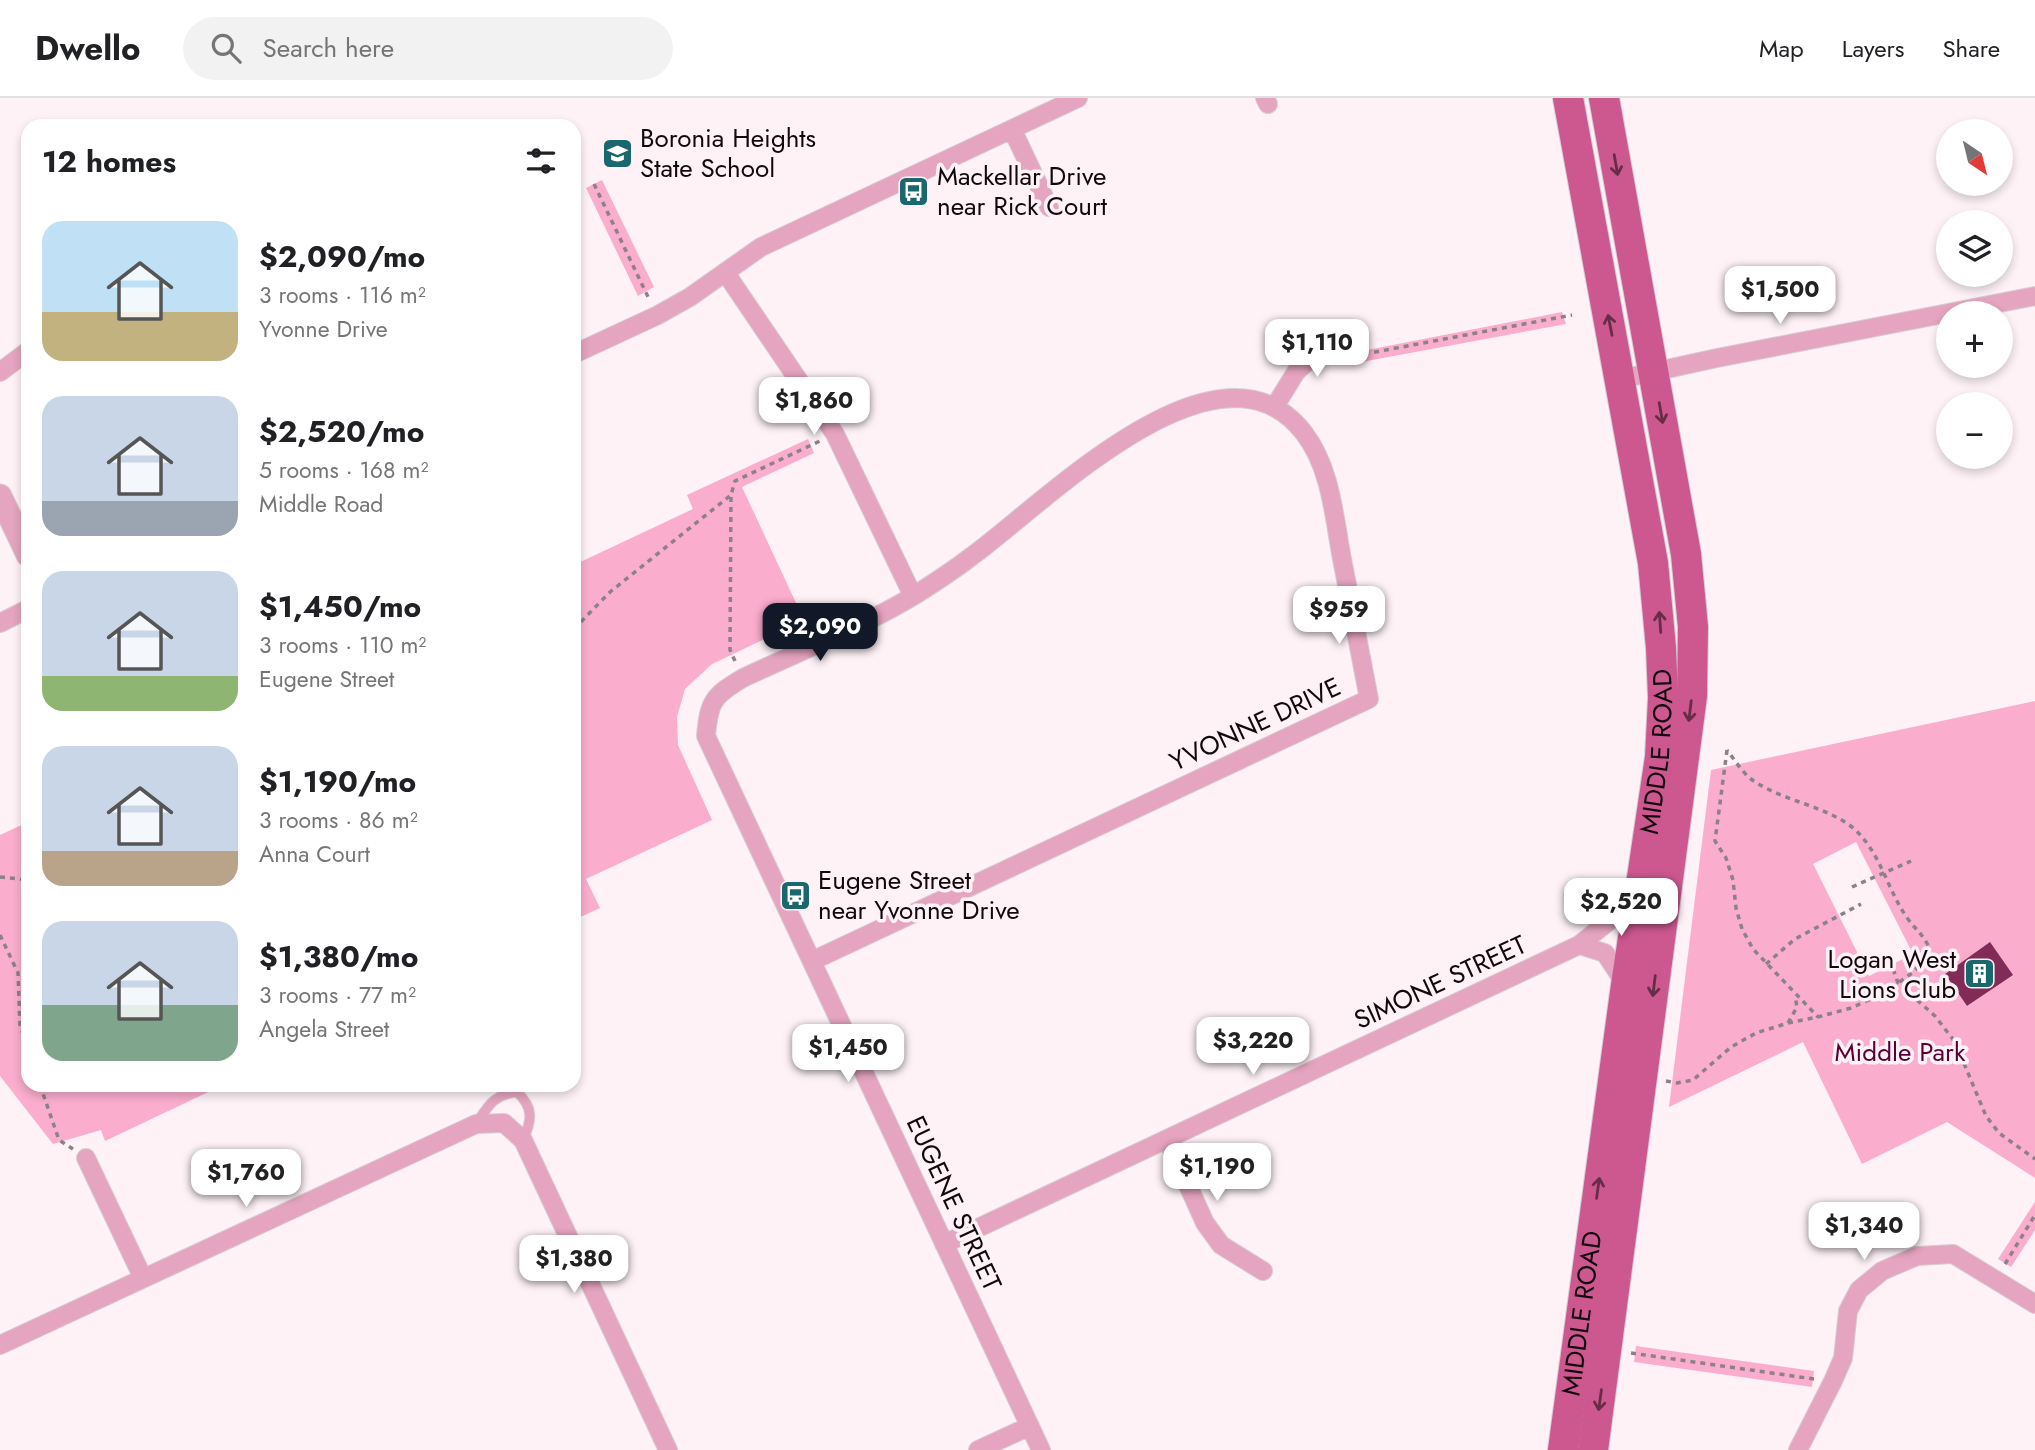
<!DOCTYPE html>
<meta charset="utf-8">
<style>
:root{--surface:#fff;--page:#f2f2f2;--text:#202124;--muted:#757577;--line:#e0e0e0;--accent:#111827}
body{margin:0;font-family:Jost,sans-serif;background:var(--page);color:var(--text);height:100vh;display:flex;flex-direction:column;font-size:26px;white-space:nowrap}
*{box-sizing:border-box;margin:0}
p{font-size:23px;color:var(--muted)}
.icon{flex:none;width:38px;height:38px;fill:none;stroke:currentColor;stroke-width:2;stroke-linecap:round;stroke-linejoin:round}
.map{position:relative;flex:1;overflow:hidden}
.side{position:absolute;left:21px;top:21px;width:560px;height:973px;display:flex;flex-direction:column;background:var(--surface);border-radius:21px;box-shadow:0 4px 10px #0003}
.side>*{flex:none}
.needle{width:46px;rotate:145deg}
.tools{position:absolute;left:1936px;top:21px;display:grid;gap:14px}
.tools a{display:grid;place-items:center;width:77px;height:77px;border-radius:50%;background:var(--surface);box-shadow:0 4px 10px #0003;font-size:35px}
.price{position:absolute;translate:-50% -60px;padding:0 16px;border-radius:14px;background:#fff;color:#222;font-size:23px;line-height:46px;filter:drop-shadow(0 2px 4px #0008)}
.price::after{content:'';position:absolute;left:50%;top:42px;width:21px;height:16px;margin-left:-10px;background:inherit;clip-path:polygon(0 0,100% 0,50% 100%)}
.price.active{background:var(--accent);color:#fff}
ul{padding:0;list-style:none}
li{display:flex;align-items:center;gap:21px;height:175px;padding:0 21px}
li span{display:grid;place-items:center;flex:none;width:196px;height:140px;border-radius:21px;color:#555}
li>.icon{margin-inline-start:auto}
span .icon{width:84px;height:84px;fill:#fffc;stroke-width:1}
li b{font-size:30px}
h2{display:flex;justify-content:space-between;align-items:center;height:84px;padding:0 21px;font-size:30px}
header{display:flex;align-items:center;gap:42px;box-sizing:border-box;height:98px;padding:0 35px;background:var(--surface);border-bottom:2px solid var(--line)}
header strong{font-size:33px}
nav{display:flex;gap:38px;margin-inline-start:auto;font-size:24px}
.search{width:490px;height:63px;background:var(--page);display:flex;align-items:center;gap:18px;box-sizing:border-box;padding:0 24px;border-radius:38px;color:var(--muted);font-size:26px}
.map>svg:first-child{display:block}
</style>
<header>
<strong>Dwello</strong>
<div class="search"><svg class="icon" aria-label="search" viewBox="0 0 24 24"><circle cx="10" cy="10" r="6"/><path d="M15 15l6 6"/></svg>Search here</div>
<nav><a>Map</a><a>Layers</a><a>Share</a></nav>
</header>
<div class="map">
<svg width="2035" height="1352" viewBox="0 0 2035 1352">
<rect width="100%" height="100%" fill="#fef2f7"/>
<path fill="#faadcd" fill-rule="evenodd" d="M602,82l52,107 -16,9 -52,-108z
M1562,214l4,12 -210,39 11,-13z
M808,341l6,14 -72,34 62,133 -92,44 -27,25 -8,28 1,28 34,75 -126,59 14,29 -26,12v-355l119,-56 -6,-14z
M2035,603v477l-88,-56 -85,42 -59,-122 -134,65 42,-337zM1856,744l57,112 -44,22 -56,-112zM1989,845l23,32 -45,31 -22,-32z
M28,724v263h195l-118,56 -4,-11 -48,14 -53,-68v-241z
M2035,1104v28l-24,37 -13,-8z
M1636,1248l178,25 -2,16 -178,-25z"/>
<path fill="#812b56" d="M1990,844l23,33 -46,31 -22,-32z"/>
<g fill="none" stroke-linecap="round" stroke-linejoin="round">
<defs>
<path id="service" d="M476,1026c12,-18 18,-30 41,-32 17,16 15,28 6,48"/>
<path id="minor" d="M1265,0l3,6
M1012,31l37,78
M725,174l110,162 78,162
M1948,215l87,-17
M574,256l84,-39 32,-18 71,-50 317,-149
M0,274l28,-21
M1621,281l96,-21 231,-45
M1275,308l21,-34 41,-38
M0,525l28,-14
M1579,847l26,8 21,32
M812,863l557,-262c-9,-47 -18,-93 -27,-140 -8,-42 -11,-91 -38,-126 -85,-110 -260,71 -332,123 -18,14 -38,27 -57,39 -51,31 -117,57 -172,83 -30,18 -34,23 -37,58l335,714
M1167,1041l38,84 16,22 42,26
M86,1060l57,120
M944,1146l635,-299 59,-47
M0,1247l476,-221 28,-1 19,17 145,310
M978,1352l52,-24
M1798,1352l35,-69 10,-23 5,-47 11,-21 23,-19 35,-15 36,-2 82,50"/>
<path id="tertiary" d="M0,398l28,59"/>
<g id="primary">
<path id="s1" d="M1563,1352l63,-465 34,-228 3,-59 -2,-50 -8,-85 -85,-465"/>
<path d="M1593,1352l99,-754 1,-69 -7,-73 -82,-456"/>
</g>
</defs>
<use href="#service" stroke="#d8cdd2" stroke-width="11"/>
<use href="#minor" stroke="#d8cdd2" stroke-width="20"/>
<use href="#tertiary" stroke="#d8cdd2" stroke-width="25"/>
<use href="#primary" stroke="#d8cdd2" stroke-width="32"/>
<path stroke="#8c8186" stroke-width="3.5" stroke-dasharray="5 5" stroke-linecap="butt" d="M594,86l56,117
M1347,249l5,6h18l202,-38
M574,531l36,-37 121,-97
M735,563l-5,-11 1,-155 4,-14 85,-40
M1727,652l-12,91 11,17 7,22 3,28 6,21 11,20 65,68
M0,779l28,3
M1852,789l59,-26
M0,837l18,38 2,52 8,24
M1890,862l8,23 37,33 20,26 31,74 13,17 36,26
M1766,866l29,-25 66,-35
M1788,925l9,-16 -2,-11
M1666,983l11,2 16,-3 38,-33 25,-14 32,-10 30,-6 33,-9 33,-15 28,-20 13,-13 5,-11c-8,-16 -13,-18 -22,-30 -22,-30 -28,-72 -60,-95 -30,-20 -68,-24 -97,-45 -9,-7 -17,-20 -24,-29
M40,987l19,55 14,9
M2005,1166l30,-49
M1631,1255l183,26"/>
<use href="#service" stroke="#e5a4bf" stroke-width="9"/>
<use href="#minor" stroke="#e5a4bf" stroke-width="18"/>
<use href="#tertiary" stroke="#e5a4bf" stroke-width="23"/>
<use href="#primary" stroke="#cd5890" stroke-width="30"/>
</g>
<defs><path id="oneway-shaft" d="M-6 0H5M1.5-3L5.5 0L1.5 3" fill="none" stroke-width="1.6" stroke-linecap="round" stroke-linejoin="round" transform="scale(1.75)"/></defs>
<g stroke="#672d48">
<use href="#oneway-shaft" transform="translate(1616 67) rotate(80)"/>
<use href="#oneway-shaft" transform="translate(1610 227) rotate(-101)"/>
<use href="#oneway-shaft" transform="translate(1661 315) rotate(80)"/>
<use href="#oneway-shaft" transform="translate(1660 524) rotate(-94)"/>
<use href="#oneway-shaft" transform="translate(1690 613) rotate(97)"/>
<use href="#oneway-shaft" transform="translate(1654 888) rotate(97)"/>
<use href="#oneway-shaft" transform="translate(1598 1090) rotate(-82)"/>
<use href="#oneway-shaft" transform="translate(1600 1302) rotate(98)"/>
</g>
<defs>
<symbol id="school-square" viewBox="-11 -11 22 22"><rect x="-9" y="-9" width="18" height="18" rx="4" fill="#1a676d" stroke="#fef2f7"/><path d="M0-5L7-2L0 1L-7-2ZM-4 1L0 2.5L4 1V4Q0 6-4 4Z" fill="#fff"/></symbol>
<symbol id="bus-square" viewBox="-11 -11 22 22"><rect x="-9" y="-9" width="18" height="18" rx="4" fill="#1a676d" stroke="#fef2f7"/><path d="M-5-6H5V4H4V6H2V4H-2V6H-4V4H-5ZM-3.5-4V0h7V-4ZM-3.5 1.2v1.5H-2V1.2ZM2 1.2v1.5H3.5V1.2Z" fill="#fff"/></symbol>
<symbol id="building-square" viewBox="-11 -11 22 22"><rect x="-9" y="-9" width="18" height="18" rx="4" fill="#1a676d" stroke="#fef2f7"/><path d="M-4-6H4V6H1V3H-1V6H-4ZM-2.5-4.3h1.7v1.8h-1.7ZM.8-4.3h1.7v1.8H.8ZM-2.5-1h1.7V.8h-1.7ZM.8-1h1.7V.8H.8Z" fill="#fff"/></symbol>
</defs>
<g fill-rule="evenodd">
<use href="#school-square" x="600" y="38" width="35" height="35"/>
<use href="#bus-square" x="896" y="76" width="35" height="35"/>
<use href="#bus-square" x="778" y="780" width="35" height="35"/>
<use href="#building-square" x="1962" y="858" width="35" height="35"/>
</g>
<g text-anchor="middle" dominant-baseline="central" stroke-width="7" stroke-linejoin="round" paint-order="stroke">
<g font-size="26" fill="#13090d" stroke="#fef2f7" text-anchor="start">
<text x="640" y="40">Boronia Heights<tspan x="640" dy="30">State School</tspan></text>
<text x="937" y="78">Mackellar Drive<tspan x="937" dy="30">near Rick Court</tspan></text>
<text x="818" y="782">Eugene Street<tspan x="818" dy="30">near Yvonne Drive</tspan></text>
<text x="1956" y="861" text-anchor="end">Logan West<tspan x="1956" dy="30">Lions Club</tspan></text>
</g>
<g font-size="26" fill="#13090d" stroke="#fef2f7">
<text transform="translate(1255 626) rotate(-25)">YVONNE DRIVE</text>
<text stroke="none"><textPath href="#s1" startOffset="705">MIDDLE ROAD</textPath></text>
<text transform="translate(1440 884) rotate(-25)">SIMONE STREET</text>
<text transform="translate(954 1105) rotate(65)">EUGENE STREET</text>
<text stroke="none"><textPath href="#s1" startOffset="138">MIDDLE ROAD</textPath></text>
</g>
<g font-size="26" fill="#5a0035" stroke="#fef2f7">
<text x="1900" y="954">Middle Park</text>
</g>
</g>
</svg>
<div class="tools">
<a><svg class="needle" viewBox="-14 -14 28 28"><path d="M0-13l5 13h-10z" fill="#e53935"/><path d="M0 13l5-13h-10z" fill="#757577"/></svg></a>
<a><svg class="icon" aria-label="layers" viewBox="0 0 24 24"><path d="M12 4l9 5-9 5-9-5zM3 14l9 5 9-5"/></svg></a>
<a>+</a>
<a>−</a>
</div>
<b class="price" style="left:1780px;top:228px">$1,500</b>
<b class="price" style="left:1317px;top:281px">$1,110</b>
<b class="price" style="left:814px;top:339px">$1,860</b>
<b class="price" style="left:1339px;top:548px">$959</b>
<b class="price active" style="left:820px;top:565px">$2,090</b>
<b class="price" style="left:1621px;top:840px">$2,520</b>
<b class="price" style="left:1253px;top:979px">$3,220</b>
<b class="price" style="left:848px;top:986px">$1,450</b>
<b class="price" style="left:1217px;top:1105px">$1,190</b>
<b class="price" style="left:246px;top:1111px">$1,760</b>
<b class="price" style="left:1864px;top:1164px">$1,340</b>
<b class="price" style="left:574px;top:1197px">$1,380</b>
<section class="side">
<h2>12 homes<svg class="icon" aria-label="filters" viewBox="0 0 24 24"><path d="M4 7h16M4 17h16"/><circle cx="9" cy="7" r="2"/><circle cx="15" cy="17" r="2"/></svg></h2>
<ul>
<li><span style="background:linear-gradient(#bfe0f5 65%,#c2b280 0)"><svg class="icon" aria-label="home" viewBox="0 0 24 24"><path d="M3 11l9-7 9 7M6 9v11h12V9"/></svg></span><div><b>$2,090/mo</b><p>3 rooms · 116 m²</p><p>Yvonne Drive</p></div></li>
<li><span style="background:linear-gradient(#c9d6e8 75%,#9aa5b1 0)"><svg class="icon" aria-label="home" viewBox="0 0 24 24"><path d="M3 11l9-7 9 7M6 9v11h12V9"/></svg></span><div><b>$2,520/mo</b><p>5 rooms · 168 m²</p><p>Middle Road</p></div></li>
<li><span style="background:linear-gradient(#c9d6e8 75%,#8fb573 0)"><svg class="icon" aria-label="home" viewBox="0 0 24 24"><path d="M3 11l9-7 9 7M6 9v11h12V9"/></svg></span><div><b>$1,450/mo</b><p>3 rooms · 110 m²</p><p>Eugene Street</p></div></li>
<li><span style="background:linear-gradient(#c9d6e8 75%,#b9a48a 0)"><svg class="icon" aria-label="home" viewBox="0 0 24 24"><path d="M3 11l9-7 9 7M6 9v11h12V9"/></svg></span><div><b>$1,190/mo</b><p>3 rooms · 86 m²</p><p>Anna Court</p></div></li>
<li><span style="background:linear-gradient(#c9d6e8 60%,#7fa58c 0)"><svg class="icon" aria-label="home" viewBox="0 0 24 24"><path d="M3 11l9-7 9 7M6 9v11h12V9"/></svg></span><div><b>$1,380/mo</b><p>3 rooms · 77 m²</p><p>Angela Street</p></div></li>
</ul>
</section>
</div>
